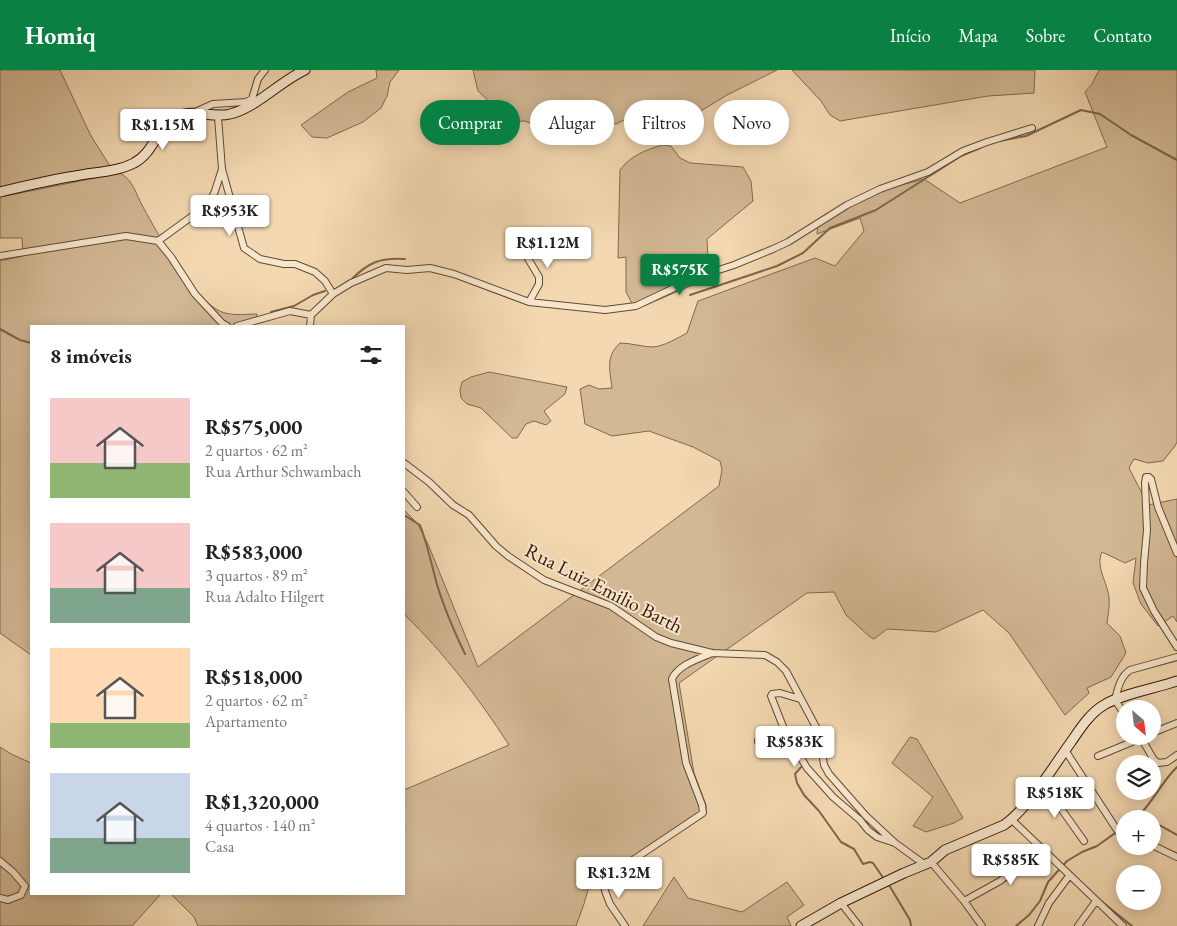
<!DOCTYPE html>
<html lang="pt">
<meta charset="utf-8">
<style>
:root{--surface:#fff;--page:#f2f2f2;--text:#222;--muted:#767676;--accent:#0b8043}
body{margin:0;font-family:"EB Garamond",serif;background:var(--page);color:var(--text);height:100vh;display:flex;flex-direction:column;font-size:19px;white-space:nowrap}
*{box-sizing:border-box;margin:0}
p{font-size:16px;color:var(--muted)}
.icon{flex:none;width:28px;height:28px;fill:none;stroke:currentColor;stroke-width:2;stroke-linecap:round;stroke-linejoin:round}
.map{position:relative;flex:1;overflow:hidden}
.side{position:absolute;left:30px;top:255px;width:375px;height:570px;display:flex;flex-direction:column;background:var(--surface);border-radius:0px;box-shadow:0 2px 12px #0003}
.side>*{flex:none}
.hud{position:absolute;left:420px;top:30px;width:475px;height:45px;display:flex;gap:10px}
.needle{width:32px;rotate:152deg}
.controls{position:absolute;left:1116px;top:630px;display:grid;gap:10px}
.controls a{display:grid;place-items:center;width:45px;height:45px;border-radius:50%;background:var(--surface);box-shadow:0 2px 12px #0003;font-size:25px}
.price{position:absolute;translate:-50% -42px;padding:0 11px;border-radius:5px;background:#fff;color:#222;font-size:16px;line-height:32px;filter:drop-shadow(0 1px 2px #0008)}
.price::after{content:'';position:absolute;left:50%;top:30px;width:15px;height:11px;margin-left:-8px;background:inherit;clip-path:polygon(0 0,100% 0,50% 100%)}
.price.selected{background:var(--accent);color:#fff}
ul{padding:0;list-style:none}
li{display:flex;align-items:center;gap:15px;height:125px;padding:0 20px}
li span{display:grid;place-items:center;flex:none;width:140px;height:100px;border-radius:0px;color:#555}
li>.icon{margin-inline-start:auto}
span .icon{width:60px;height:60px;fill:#fffc;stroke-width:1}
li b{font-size:21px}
h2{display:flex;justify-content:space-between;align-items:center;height:60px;padding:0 20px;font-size:21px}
.tag{padding:0 18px;border-radius:22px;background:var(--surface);box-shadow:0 2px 12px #0003;font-size:18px;line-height:45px}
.tag.selected{background:var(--accent);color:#fff}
header{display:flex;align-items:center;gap:30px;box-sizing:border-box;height:70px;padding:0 25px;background:var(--accent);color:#fff}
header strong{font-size:24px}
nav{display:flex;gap:28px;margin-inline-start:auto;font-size:18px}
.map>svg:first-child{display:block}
</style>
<header>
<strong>Homiq</strong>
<nav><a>Início</a><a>Mapa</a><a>Sobre</a><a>Contato</a></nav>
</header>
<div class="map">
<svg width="1177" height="856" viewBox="0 0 1177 856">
<rect width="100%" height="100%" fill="#f3d8b1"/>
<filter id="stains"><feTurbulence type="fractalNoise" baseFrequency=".004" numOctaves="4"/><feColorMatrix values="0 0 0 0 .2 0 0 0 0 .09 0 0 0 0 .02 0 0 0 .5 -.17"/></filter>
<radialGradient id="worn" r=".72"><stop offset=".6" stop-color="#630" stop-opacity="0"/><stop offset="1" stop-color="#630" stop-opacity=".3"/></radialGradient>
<path fill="#d2b894" stroke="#82684e" d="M0,0h60l31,66 19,30 -101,22 -9,-2z
M376,0h23l-9,12 -3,14 -6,12 -18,14 -36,16 -15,-1 -11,-12 47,-33 29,-14z
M473,0h304l-50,25 -54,33 -6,-1 -18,-13 -9,-2 -24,12 -16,-2 -26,12 -12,1 -10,-2 -27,-12 -14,1 -7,-2 -9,-13 -17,-16z
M792,0h243l-1,23 -46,3 -148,25 -10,-6 -9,-14z
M1099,0h78v372l-2,4 -12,15 -15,2 -14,-4 -5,9 19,37 29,-6v123l-4,-6 -15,10 -17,-22 -8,-21 3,-25 -11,5 -23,-11c-7,15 6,31 7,46 1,8 -1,17 -2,25l13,13 6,17 -15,24 -24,11 2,5 -24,22 -56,-82 -26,-23 -47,22 -49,-3 -13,10 -4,-2 -24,-22 -12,-23 -27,1 -128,90 15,90 12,32v7l-85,58 -4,4 -6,-3 -12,9 -6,-8 -9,32 -8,22h-378l-4,-9 -23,-23h233v-104l105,-45c-31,-48 -64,-91 -105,-131v-104l13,13 11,21 50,123 241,-181 3,-16 -2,-9 -27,-14 -44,-16 -37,5 -27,-12 -5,-35 9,-4 10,4 13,-1c-2,-18 -7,-31 8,-45 11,0 23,4 33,4 12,-1 24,-9 34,-14l11,-32 117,-43 20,8 29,-35 -4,-13 -43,16 1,-11 6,-8 23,-12 39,-14 38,-10 36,24 147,-56 -22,-55 7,-8z
M663,75l8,1 9,12 10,5 53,4 8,14 2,20 -46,38 2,39 -70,30 -5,-1 -8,-15v-35l-8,1 2,-88c10,-14 27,-21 43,-25z
M120,103c14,8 15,20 23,34 15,27 47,86 73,102 12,8 28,5 41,5l-3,12h-223v329l-31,-22v-372l23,-5 -1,-18h-22v-41z
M489,302l78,15 -2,7 -21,17 7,10 -5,4 -12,-4 -8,3 -9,14h-5l-31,-30 -14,-4 -6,-6 -1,-8 2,-8 9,-5z
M910,667l7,2 46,79 -9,5 -28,9 -13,-6 20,-29 -41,-34z
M0,677l11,7 20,9v131h130l-29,32h-132z
M674,807l14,21 54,14 45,-30 17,23 -17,12 4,9h-148z"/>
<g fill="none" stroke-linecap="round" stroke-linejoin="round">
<path stroke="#7e654b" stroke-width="2" d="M999,71l27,-5 55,-26 19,4 31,21 46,25
M350,211c17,-18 30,-24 55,-22
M690,225l87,-29 26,-13 27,-25 46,-18 85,-54 19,-8
M271,242l23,-6 19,-11 12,-4
M0,259l20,11 11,3
M404,445l16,10c7,18 11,37 16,56 7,25 18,50 29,73
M802,696l-7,8 2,9 7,12 15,16 22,31 13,7 9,15 7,-2 3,1 11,16
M1140,745l8,4
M1135,749c17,-14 26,-37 42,-52
M1152,751l25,14
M889,815l21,35 1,6
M1101,831l31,25
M1016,856l13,-11 11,-14 8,-19 19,-21 15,-9 15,-6 28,-20"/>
<defs>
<path id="street" d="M193,43l20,-9 33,-2 6,-3 6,-20 7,-9
M218,47l4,52 22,79 16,11 24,5h11l20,8 10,9 8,13
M517,170l22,37v7l-10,18
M158,171l13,16 24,37 27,29 5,3
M158,171l51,-37 6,-13 7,-22
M0,186l126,-20 32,5
M237,256l53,-15 21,4
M310,256l1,-11 22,-21 18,-11 35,-15 21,2 23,-2 24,6 75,28 76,8 31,-4 61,-29 37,-12 39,-16 15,-7 59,-37 33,-16 48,-17 35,-21 24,-9 45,-14
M404,393l25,19 24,23 16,10 27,31 12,10 36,24 67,26 45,31 15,6 41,10 53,2 12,7 9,9 31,58 3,10 4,26 5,9 37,42 29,27 29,21
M404,422l13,15
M1177,483l-19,-46 -7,-28 -2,-2h-3l-1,6 2,47 -3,33 -1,25 11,23 23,36
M800,629l-20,-6 -8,1 -1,2 13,33 23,39 26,29 27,23 8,10 9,7 15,5
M1125,645l-10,-15c3,-12 5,-23 15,-30l47,-13
M1152,663l25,-10
M1140,666l14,24 4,3 9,-1 10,-7
M758,671l5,1 21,-13
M1065,680l52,80 8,10
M1098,686l46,-19
M1040,715l17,18 27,38
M1012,750l111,106
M1152,775l25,12
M0,791l13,11 12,14 -4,9 -13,5 -8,-2
M931,792l33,39 18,25
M964,831l36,-20 19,-15 20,-20
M841,833l18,23
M625,856l-15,-22 -5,-13 -1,-5 14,-16 85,-57 -1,-8 -16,-42 -14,-84c6,-14 26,-20 40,-26
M1038,856l11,-23 20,-27
M1078,856l18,-25"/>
<path id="secondary" d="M0,122c25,-6 49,-12 75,-16 19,-4 42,-4 59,-13 18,-9 22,-31 37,-43 17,-14 40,-1 59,-6 26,-6 49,-32 75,-44
M801,856l40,-23 63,-30 27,-11 14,-12 59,-25c25,-18 49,-58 67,-83 9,-13 19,-29 33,-37 17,-11 53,-17 73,-24"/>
</defs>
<use href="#street" stroke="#624932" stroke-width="8"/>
<use href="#secondary" stroke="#321908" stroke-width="11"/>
<use href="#street" stroke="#f7e6cc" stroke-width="6"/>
<use href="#secondary" stroke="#f7e6cc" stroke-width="9"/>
</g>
<g text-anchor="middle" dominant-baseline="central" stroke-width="4" stroke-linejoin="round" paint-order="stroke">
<g font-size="20" fill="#321908" stroke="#f7e6cc">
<text transform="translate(604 518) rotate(27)">Rua Luiz Emilio Barth</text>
</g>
</g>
<rect width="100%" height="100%" filter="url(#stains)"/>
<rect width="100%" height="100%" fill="url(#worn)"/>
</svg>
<div class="controls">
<a><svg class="needle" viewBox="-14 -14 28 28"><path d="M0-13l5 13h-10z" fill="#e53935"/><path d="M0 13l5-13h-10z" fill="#767676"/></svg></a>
<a><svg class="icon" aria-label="layers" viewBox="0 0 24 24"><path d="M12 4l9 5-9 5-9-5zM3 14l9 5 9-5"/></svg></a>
<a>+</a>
<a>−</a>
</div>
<b class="price" style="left:163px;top:81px">R$1.15M</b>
<b class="price" style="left:230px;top:167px">R$953K</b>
<b class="price" style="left:548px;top:199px">R$1.12M</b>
<b class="price selected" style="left:680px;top:226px">R$575K</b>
<b class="price" style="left:795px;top:698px">R$583K</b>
<b class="price" style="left:1055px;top:749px">R$518K</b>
<b class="price" style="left:1011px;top:816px">R$585K</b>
<b class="price" style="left:619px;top:829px">R$1.32M</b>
<div class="hud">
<a class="tag selected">Comprar</a>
<a class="tag">Alugar</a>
<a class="tag">Filtros</a>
<a class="tag">Novo</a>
</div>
<section class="side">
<h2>8 imóveis<svg class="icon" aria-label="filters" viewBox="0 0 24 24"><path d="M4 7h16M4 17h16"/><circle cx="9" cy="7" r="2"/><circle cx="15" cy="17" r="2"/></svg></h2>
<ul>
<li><span style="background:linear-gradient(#f6c9c9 65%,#8fb573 0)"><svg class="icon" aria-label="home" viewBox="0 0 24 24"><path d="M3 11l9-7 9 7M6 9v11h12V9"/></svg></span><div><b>R$575,000</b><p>2 quartos · 62 m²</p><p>Rua Arthur Schwambach</p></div></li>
<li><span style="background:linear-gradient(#f6c9c9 65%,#7fa58c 0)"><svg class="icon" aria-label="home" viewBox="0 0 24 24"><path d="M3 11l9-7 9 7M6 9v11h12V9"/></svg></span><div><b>R$583,000</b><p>3 quartos · 89 m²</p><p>Rua Adalto Hilgert</p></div></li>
<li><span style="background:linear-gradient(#ffd9b3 75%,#8fb573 0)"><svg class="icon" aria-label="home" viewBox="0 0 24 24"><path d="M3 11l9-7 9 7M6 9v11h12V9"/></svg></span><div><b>R$518,000</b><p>2 quartos · 62 m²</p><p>Apartamento</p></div></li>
<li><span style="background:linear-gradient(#c9d6e8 65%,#7fa58c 0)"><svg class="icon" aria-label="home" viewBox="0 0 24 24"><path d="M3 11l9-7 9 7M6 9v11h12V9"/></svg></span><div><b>R$1,320,000</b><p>4 quartos · 140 m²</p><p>Casa</p></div></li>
</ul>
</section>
</div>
